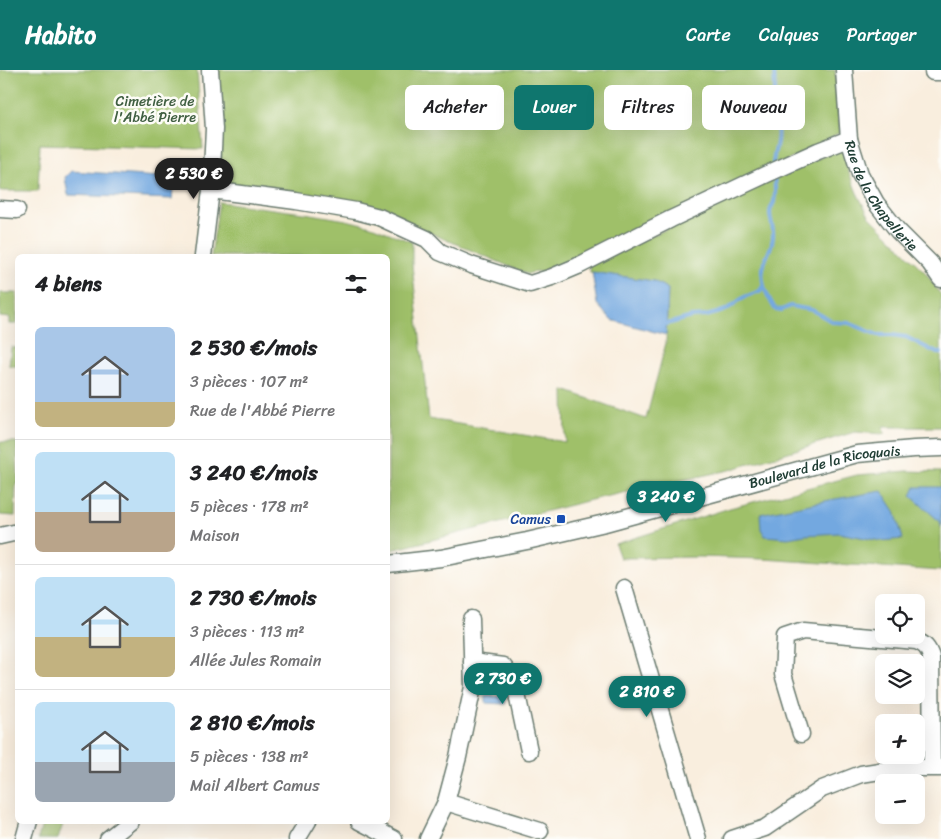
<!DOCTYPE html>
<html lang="fr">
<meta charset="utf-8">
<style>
:root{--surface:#fff;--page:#f6f6f6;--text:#202124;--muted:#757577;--line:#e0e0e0;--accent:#0f766e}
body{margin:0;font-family:Sriracha,sans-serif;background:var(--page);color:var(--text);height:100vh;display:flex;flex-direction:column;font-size:19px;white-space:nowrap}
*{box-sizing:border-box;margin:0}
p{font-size:16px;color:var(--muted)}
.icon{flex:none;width:28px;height:28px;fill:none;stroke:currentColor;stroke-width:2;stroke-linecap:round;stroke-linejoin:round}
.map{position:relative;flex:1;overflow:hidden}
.details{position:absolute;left:15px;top:184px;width:375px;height:570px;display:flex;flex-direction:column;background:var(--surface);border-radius:8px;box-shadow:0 5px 20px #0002}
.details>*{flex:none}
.guide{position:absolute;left:405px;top:15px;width:460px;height:45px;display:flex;gap:10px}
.buttons{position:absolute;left:875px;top:524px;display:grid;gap:10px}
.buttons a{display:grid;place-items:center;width:50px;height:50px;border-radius:8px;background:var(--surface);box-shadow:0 5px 20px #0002;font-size:25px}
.price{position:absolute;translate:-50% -42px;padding:0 11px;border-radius:18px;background:var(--accent);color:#fff;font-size:16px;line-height:32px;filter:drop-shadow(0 1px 2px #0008)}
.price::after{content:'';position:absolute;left:50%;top:30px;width:15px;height:11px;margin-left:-8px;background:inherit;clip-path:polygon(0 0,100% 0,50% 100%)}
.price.on{background:#222;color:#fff}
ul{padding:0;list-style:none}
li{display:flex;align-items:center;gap:15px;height:125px;padding:0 20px}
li+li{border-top:1px solid var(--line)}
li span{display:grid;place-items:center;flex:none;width:140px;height:100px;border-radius:8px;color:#555}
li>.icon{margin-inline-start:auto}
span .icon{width:60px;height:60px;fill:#fffc;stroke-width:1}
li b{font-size:21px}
h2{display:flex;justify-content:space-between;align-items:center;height:60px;padding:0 20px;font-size:21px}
.pill{padding:0 18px;border-radius:8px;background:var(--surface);box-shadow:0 5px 20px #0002;font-size:18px;line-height:45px}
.pill.on{background:var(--accent);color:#fff}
header{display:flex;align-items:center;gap:30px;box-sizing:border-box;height:70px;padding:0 25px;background:var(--accent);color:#fff}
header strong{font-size:24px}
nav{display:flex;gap:28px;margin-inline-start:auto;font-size:18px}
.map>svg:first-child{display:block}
</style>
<header>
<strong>Habito</strong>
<nav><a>Carte</a><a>Calques</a><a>Partager</a></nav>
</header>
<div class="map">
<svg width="941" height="769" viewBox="0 0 941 769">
<rect width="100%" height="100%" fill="#fdfcf7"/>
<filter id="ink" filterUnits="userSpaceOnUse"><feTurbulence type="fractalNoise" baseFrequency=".02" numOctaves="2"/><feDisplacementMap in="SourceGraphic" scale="10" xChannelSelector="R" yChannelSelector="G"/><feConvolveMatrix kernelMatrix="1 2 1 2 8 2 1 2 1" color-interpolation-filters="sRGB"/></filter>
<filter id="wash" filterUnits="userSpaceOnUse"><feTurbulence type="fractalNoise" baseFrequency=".0096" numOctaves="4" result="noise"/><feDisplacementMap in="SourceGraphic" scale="20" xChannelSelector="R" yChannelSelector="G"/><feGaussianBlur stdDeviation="1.12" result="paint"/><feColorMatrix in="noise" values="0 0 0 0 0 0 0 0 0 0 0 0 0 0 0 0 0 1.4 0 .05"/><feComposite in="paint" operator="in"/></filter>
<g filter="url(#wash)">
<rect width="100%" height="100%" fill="#f9eede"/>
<path fill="#9fc069" stroke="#5f7e4e" d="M0,0h197l6,79 -163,-5 -2,47h-38z
M216,0h619l5,62 -25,15 -259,125 -10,-3 -3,4 -6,-2 -10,3 -106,-45 -186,-42 -14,-5 -1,-48z
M839,79l4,1 5,20 9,23 12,23 57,57 15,22v132h-58l1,7 -29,-2 -126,38 -134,29 -207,52v-295h-177l8,-54 92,12 35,6 25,6 41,16v23l17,154 136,23 -1,-52 82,29 20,-76 2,-54 -14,-8 -64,-9 -1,-7z
M0,223h17v31h-7v-6l-10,-1z
M11,277l6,1v18h-8z
M0,372h17l1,41h-2l-1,33 -15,-1z
M908,401l33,1v99l-178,-12 -62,-2 -81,1 -5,-14 115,-36 127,-33z
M43,751h21l-6,18h-20z"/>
<path fill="#73a8e0" stroke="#49728a" d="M71,101l103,7 -2,21 -104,-4 -3,-18z
M592,202l62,9 14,8 -2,46 -55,-15 -14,-16z
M915,417h26v40l-3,-7 -27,-24z
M882,421l13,20 8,28 -22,2 -42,-8 -34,2 -17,3 -23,-2 -4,-7 -1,-15 75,-15z
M486,626l20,1 -1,7 -19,-1z"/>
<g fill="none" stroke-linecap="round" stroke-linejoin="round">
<path stroke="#73a8e0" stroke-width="4" d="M773,95c0,-13 7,-24 4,-37l-3,-58
M774,105c1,9 2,18 0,27 -2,4 -4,7 -4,11 0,8 4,14 3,23 0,9 -5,17 -8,25 -7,18 1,33 10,48l7,1 8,-4 22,4 21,12 16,1 29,12h14l14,2 31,16h4
M667,254l25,-7 14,-1 11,-3 9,-3 18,-13 16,-6 3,-6"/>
</g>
</g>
<g filter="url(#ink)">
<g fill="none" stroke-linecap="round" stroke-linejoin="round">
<defs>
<g id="minor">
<path id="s1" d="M844,0l5,69 11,35 16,29 22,28 32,32 11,16"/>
<path d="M933,0v2h8"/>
<path d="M211,120l85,11 60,10 23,6 48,22 13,13 31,13 59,19 22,-7 26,-11 93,-47 96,-45 51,-23 31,-12"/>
<path d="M0,139l17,1"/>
<path d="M203,186l8,-66 3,-61 -4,-59"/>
<path d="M0,466l18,-4"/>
<path id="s2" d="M388,494l53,-6 86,-17 78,-18 252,-69 57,-5 27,-1"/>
<path d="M624,518l74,251"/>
<path d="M472,592l31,4 11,14 15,71"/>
<path d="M801,664l-18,-60 2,-37 18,-6 113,10c9,3 12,7 15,16l1,110"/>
<path d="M446,732l94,29"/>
<path d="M359,751l35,18"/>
<path d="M24,769l5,-18"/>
<path d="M108,769l23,-18"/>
<path d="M297,769l11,-18"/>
<path d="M428,769l18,-37 12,-45 15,-70 -2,-68"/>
<path d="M732,769l33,-11 57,-39 39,-15 37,-6h43"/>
</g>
</defs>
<use href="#minor" stroke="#6b7b70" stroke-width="19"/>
<use href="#minor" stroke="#fff" stroke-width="16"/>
</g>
</g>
<rect fill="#1a4fb4" stroke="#fdfcf7" stroke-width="2" x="556" y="444" width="10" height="10" rx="2.5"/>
<g text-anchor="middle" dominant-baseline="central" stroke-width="5" stroke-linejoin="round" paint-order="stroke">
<g font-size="14" fill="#3f5e41" stroke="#fdfcf7">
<text x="155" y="31">Cimetière de<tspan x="155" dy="16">l'Abbé Pierre</tspan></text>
</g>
<g font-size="14" fill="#1f3d34" stroke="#fdfcf7">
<text stroke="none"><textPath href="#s1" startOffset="135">Rue de la Chapellerie</textPath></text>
<text stroke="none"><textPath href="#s2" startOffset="448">Boulevard de la Ricoquais</textPath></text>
</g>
<g font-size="14" fill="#164399" stroke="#fdfcf7" text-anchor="end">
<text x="551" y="449">Camus</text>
</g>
</g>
</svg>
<div class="buttons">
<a><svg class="icon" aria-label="locate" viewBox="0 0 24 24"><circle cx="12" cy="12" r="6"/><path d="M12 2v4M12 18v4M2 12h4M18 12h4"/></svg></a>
<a><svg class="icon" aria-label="layers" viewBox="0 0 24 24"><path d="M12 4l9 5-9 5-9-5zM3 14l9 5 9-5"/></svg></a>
<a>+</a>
<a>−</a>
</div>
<b class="price on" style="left:194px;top:130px">2 530 €</b>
<b class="price" style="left:666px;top:453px">3 240 €</b>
<b class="price" style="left:503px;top:635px">2 730 €</b>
<b class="price" style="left:647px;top:648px">2 810 €</b>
<div class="guide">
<a class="pill">Acheter</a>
<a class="pill on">Louer</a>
<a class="pill">Filtres</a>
<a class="pill">Nouveau</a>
</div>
<section class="details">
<h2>4 biens<svg class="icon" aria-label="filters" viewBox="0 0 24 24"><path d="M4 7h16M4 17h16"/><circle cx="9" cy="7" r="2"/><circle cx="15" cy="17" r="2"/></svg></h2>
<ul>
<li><span style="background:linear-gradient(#a9c7e8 75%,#c2b280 0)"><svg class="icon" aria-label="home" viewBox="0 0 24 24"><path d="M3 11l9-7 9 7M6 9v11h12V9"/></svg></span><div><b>2 530 €/mois</b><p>3 pièces · 107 m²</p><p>Rue de l'Abbé Pierre</p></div></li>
<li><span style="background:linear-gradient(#bfe0f5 60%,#b9a48a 0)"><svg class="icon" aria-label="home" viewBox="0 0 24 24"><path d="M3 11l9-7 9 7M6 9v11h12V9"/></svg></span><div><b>3 240 €/mois</b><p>5 pièces · 178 m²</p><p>Maison</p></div></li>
<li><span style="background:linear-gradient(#bfe0f5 60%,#c2b280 0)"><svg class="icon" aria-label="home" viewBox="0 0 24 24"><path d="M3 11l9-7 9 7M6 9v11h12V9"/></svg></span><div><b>2 730 €/mois</b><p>3 pièces · 113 m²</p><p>Allée Jules Romain</p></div></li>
<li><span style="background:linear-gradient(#bfe0f5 60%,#9aa5b1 0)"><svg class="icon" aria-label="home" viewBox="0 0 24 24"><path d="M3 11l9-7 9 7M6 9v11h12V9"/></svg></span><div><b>2 810 €/mois</b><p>5 pièces · 138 m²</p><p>Mail Albert Camus</p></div></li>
</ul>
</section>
</div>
